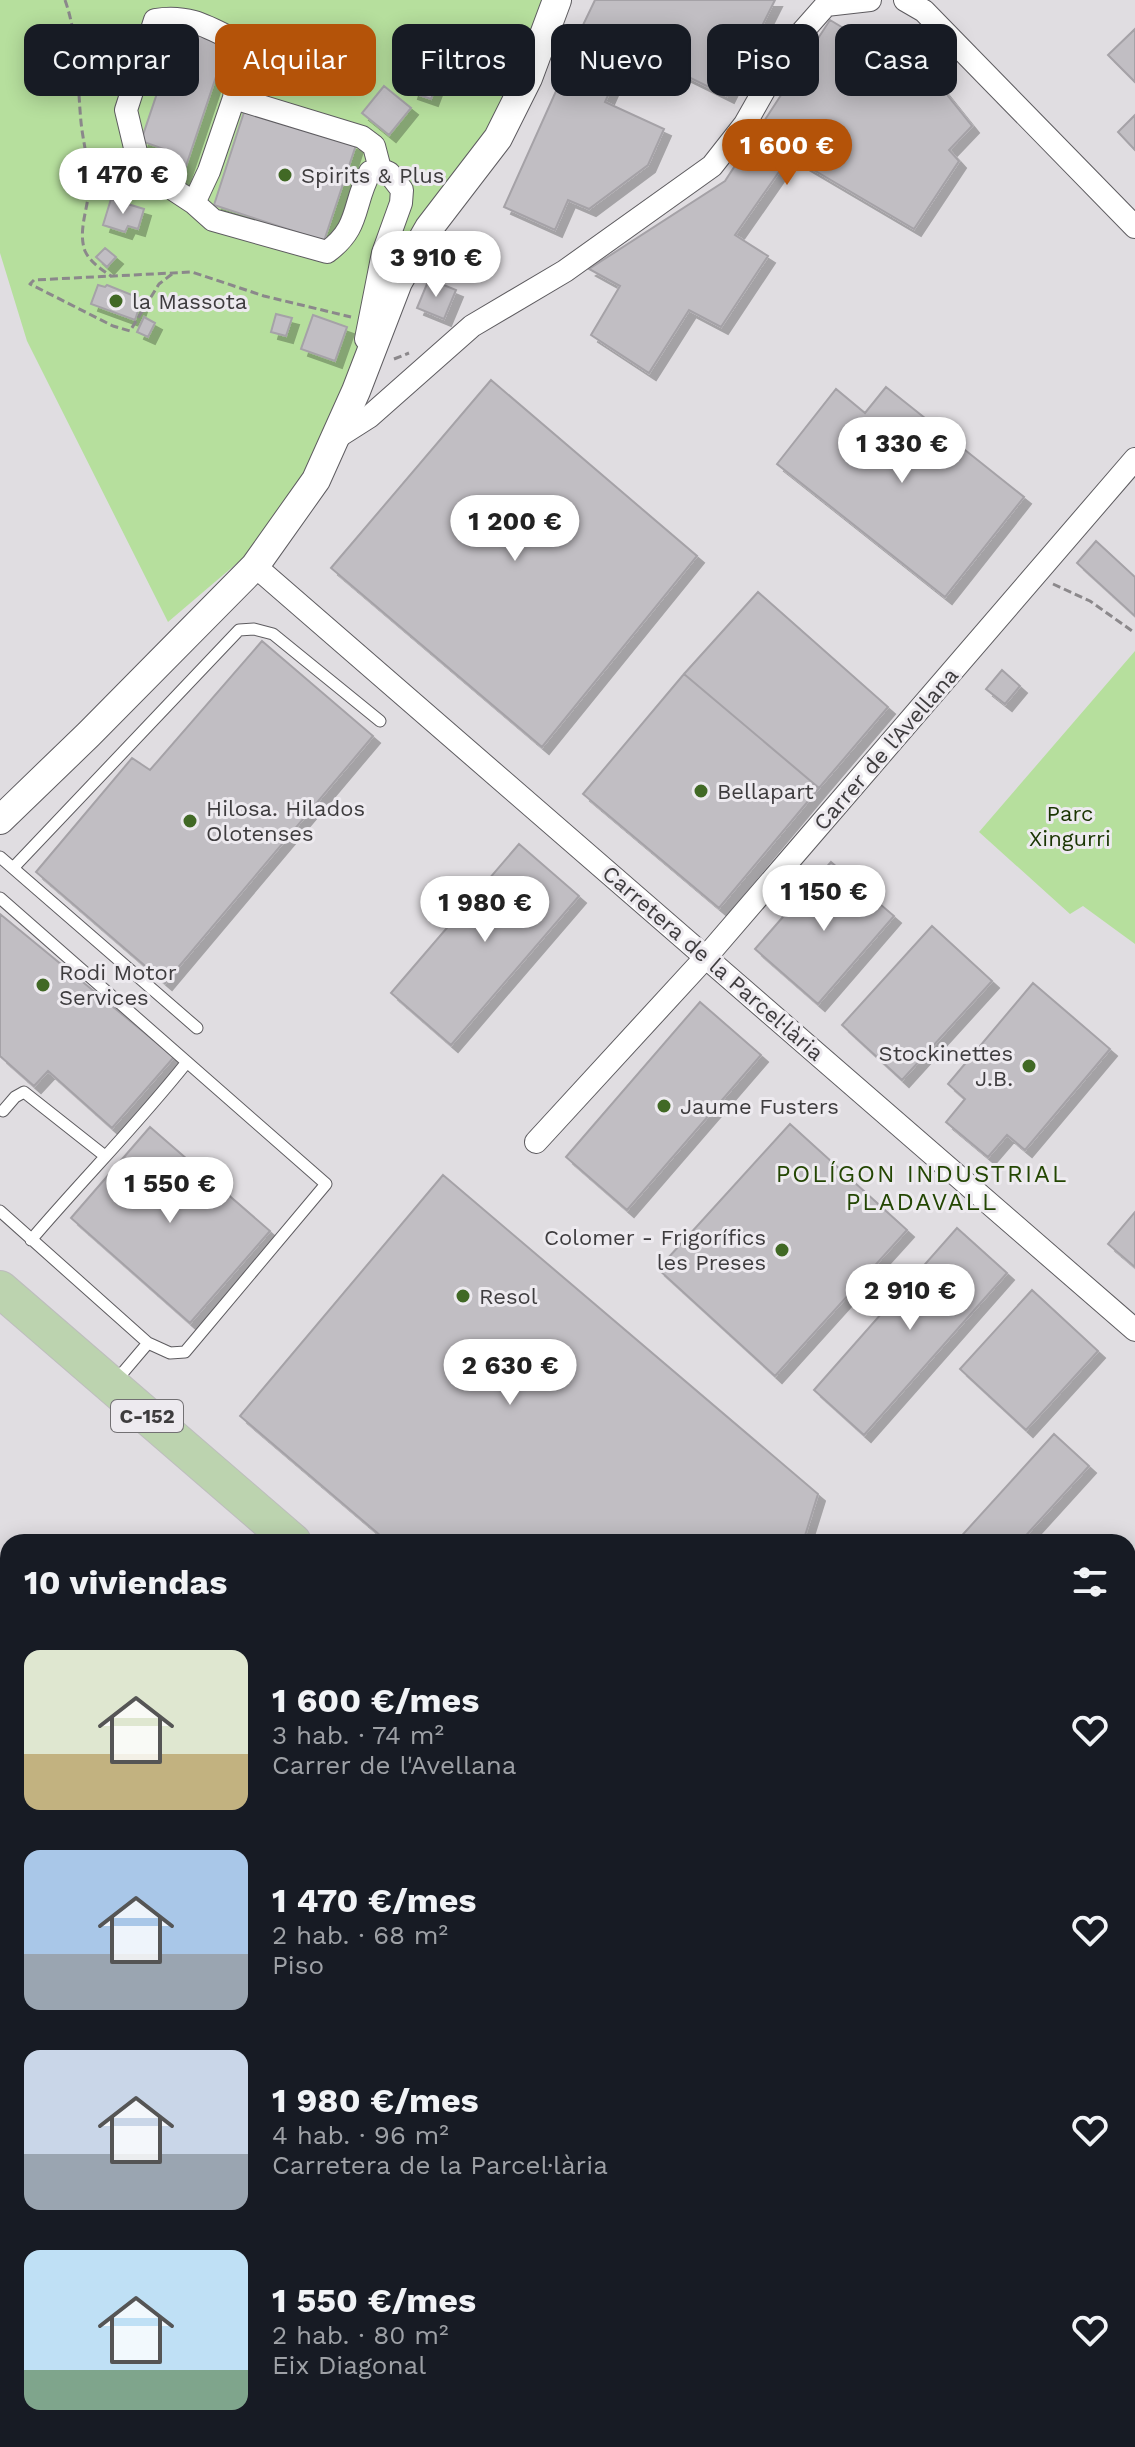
<!DOCTYPE html>
<html lang="es">
<meta charset="utf-8">
<style>
:root{--surface:#171b24;--page:#242831;--text:#f1f3f6;--muted:#9ea1a6;--accent:#b45309}
body{margin:0;font-family:"Work Sans",sans-serif;background:var(--page);color:var(--text);height:100vh;display:flex;flex-direction:column;font-size:30px;white-space:nowrap}
*{box-sizing:border-box;margin:0}
p{font-size:26px;color:var(--muted)}
.icon{flex:none;width:44px;height:44px;fill:none;stroke:currentColor;stroke-width:2;stroke-linecap:round;stroke-linejoin:round}
.map{position:relative;flex:1;overflow:hidden}
.panel{position:absolute;left:0px;top:1534px;width:1136px;height:914px;display:flex;flex-direction:column;background:var(--surface);border-radius:24px 24px 0 0;box-shadow:0 4px 20px #0003}
.panel>*{flex:none}
.banner{position:absolute;left:24px;top:24px;width:1088px;height:72px;display:flex;gap:16px}
.price{position:absolute;translate:-50% -68px;padding:0 18px;border-radius:28px;background:#fff;color:#222;font-size:26px;line-height:52px;filter:drop-shadow(0 2px 4px #0008)}
.price::after{content:'';position:absolute;left:50%;top:48px;width:24px;height:18px;margin-left:-12px;background:inherit;clip-path:polygon(0 0,100% 0,50% 100%)}
.price.current{background:var(--accent);color:#fff}
ul{padding:0;list-style:none}
li{display:flex;align-items:center;gap:24px;height:200px;padding:0 24px}
li span{display:grid;place-items:center;flex:none;width:224px;height:160px;border-radius:16px;color:#555}
li>.icon{margin-inline-start:auto}
span .icon{width:96px;height:96px;fill:#fffc;stroke-width:1}
li b{font-size:34px}
h2{display:flex;justify-content:space-between;align-items:center;height:96px;padding:0 24px;font-size:34px}
.chip{padding:0 28px;border-radius:16px;background:var(--surface);box-shadow:0 4px 20px #0003;font-size:28px;line-height:72px}
.chip.current{background:var(--accent);color:#fff}
.map>svg:first-child{display:block}
</style>
<div class="map">
<svg width="1135" height="2447" viewBox="0 0 1135 2447">
<defs>
<filter id="shadow"><feDropShadow dx="7" dy="7" stdDeviation="0" flood-color="#0004"/></filter>
</defs>
<rect width="100%" height="100%" fill="#e0dde1"/>
<path fill="#b6df9d" d="M0,0h562l-99,190 -193,345 -102,87 -141,-281 -27,-88z
M1135,651v293l-52,-38 -13,8 -91,-82z"/>
<path fill="#c1bec3" stroke="#a5a2a7" stroke-width="2" filter="url(#shadow)" d="M595,0h180l-48,96 -144,-71z
M830,20l110,66 32,40 -23,24 10,11 -45,68 -124,-73 -55,79 33,21 -47,71 -32,-17 -40,63 -58,-38 29,-49 -31,-17 136,-88z
M180,25l48,16 -46,137 -25,-8 7,-21 -23,-8z
M1135,29v53l-27,-27z
M574,51l45,20 -14,31 59,27 -16,36 -59,44 -21,-9 -13,30 -51,-23z
M417,72l15,5 -1,4 6,2 -6,16 -20,-7z
M384,86l27,22 -22,27 -27,-22z
M245,109l111,36 -32,96 -110,-36z
M1135,115v35l-17,-18z
M111,199l33,10 -6,20 -10,-3 -3,6 -22,-7z
M105,248l11,9 -9,10 -11,-10z
M429,279l27,11 -12,29 -27,-11z
M98,285l7,2 2,-2 35,14 -7,21 -44,-16z
M276,314l16,4 -6,18 -15,-4z
M313,315l34,12 -12,34 -34,-12z
M144,317l11,6 -7,14 -11,-5z
M491,380l206,176 -155,191 -211,-179z
M886,387l138,110 -79,100 -168,-133 59,-75 29,24z
M1096,541l39,36v39l-58,-53z
M758,592l130,115 -69,81 -135,-114z
M262,641l111,95 -208,247 -129,-111 96,-114 18,12z
M1002,670l18,16 -15,18 -19,-15z
M684,674l135,114 -100,120 -136,-114z
M519,844l60,52 -128,149 -60,-52z
M831,862l63,54 -76,88 -63,-55z
M0,914l174,143 -62,71 -64,-57 -14,15 -34,-30z
M932,926l60,55 -90,99 -60,-55z
M1033,983l77,66 -85,101 -18,-15 -19,22 -42,-35 19,-23 -17,-15z
M700,1002l61,53 -134,155 -61,-53z
M790,1124l117,106 -132,146 -117,-107z
M150,1127l120,104 -80,92 -119,-105z
M443,1175l375,319 -15,48h-415l-148,-126z
M1135,1212v55l-27,-23z
M957,1228l50,45 -143,162 -50,-45z
M1032,1290l66,61 -72,79 -66,-61z
M1054,1434l35,32 -69,76h-64z
M1128,1897l7,6v128l-7,8z"/>
<g fill="none" stroke-linecap="round" stroke-linejoin="round">
<defs>
<path id="service" d="M0,857l197,171
M13,868l226,-238 15,-1 19,5 107,87
M0,898l326,286 -141,168 -15,1 -22,-10
M3,1111l12,-14 9,-5 81,64
M0,1211l148,132 -34,40
M31,1240c51,-60 107,-116 156,-178"/>
<path id="minor" d="M905,0l19,11 211,216
M234,98c4,-21 3,-40 -4,-60 -27,-14 -45,-23 -75,-18l-29,90 10,42 8,18 50,33 19,17 114,32c34,-25 25,-47 43,-80l10,-3 9,4 13,17 -1,13 -18,50 -17,86
M194,203l15,-32 25,-73 128,39 12,9 6,23
M336,438l33,-21 103,-91 93,-55 147,-105 33,-42 43,-76 38,-43 44,-5
M255,566l880,764
M536,1142l170,-185 429,-498
M1128,1743l7,-8
M1128,1827l7,6"/>
<path id="tertiary" d="M0,820l89,-86 166,-168 61,-86 40,-89 42,-109 31,-54 69,-90 30,-60 29,-78"/>
<path id="primary" d="M0,1289l293,253
M1128,2261l7,6"/>
</defs>
<use href="#service" stroke="#5e5c60" stroke-width="13"/>
<use href="#minor" stroke="#5e5c60" stroke-width="24"/>
<use href="#tertiary" stroke="#5e5c60" stroke-width="30"/>
<use href="#primary" stroke="#bdbdbd" stroke-width="38"/>
<path stroke="#8b888b" stroke-width="3" stroke-dasharray="8 4" stroke-linecap="butt" d="M65,0c14,40 12,80 16,122 2,20 8,41 8,61 1,22 -12,46 -4,68 5,11 17,19 26,25
M172,274l-13,10 -29,47 -17,-5 -83,-42 4,-4 158,-8 72,24 87,21
M394,359l15,-6
M1053,584l37,17 45,32
M0,1734l8,5
M0,2296l8,4
M1128,2314l7,-6
M294,2440l15,7
M178,2447l6,-7
M979,2447l8,-7"/>
<use href="#service" stroke="#fff" stroke-width="11"/>
<use href="#minor" stroke="#fff" stroke-width="22"/>
<use href="#tertiary" stroke="#fff" stroke-width="28"/>
<use href="#primary" stroke="#bcd3af" stroke-width="36"/>
</g>
<g fill="#416925" stroke="#edeaef" stroke-width="3">
<circle cx="285" cy="175" r="8"/>
<circle cx="116" cy="301" r="8"/>
<circle cx="701" cy="791" r="8"/>
<circle cx="190" cy="821" r="8"/>
<circle cx="43" cy="985" r="8"/>
<circle cx="1029" cy="1066" r="8"/>
<circle cx="664" cy="1106" r="8"/>
<circle cx="782" cy="1250" r="8"/>
<circle cx="463" cy="1296" r="8"/>
</g>
<g text-anchor="middle" dominant-baseline="central" stroke-width="6" stroke-linejoin="round" paint-order="stroke">
<rect fill="#edeaef" stroke="#727073" stroke-width="2" x="111" y="1400" width="72" height="32" rx="6"/>
<g font-size="20" font-weight="bold" fill="#3e3c3e">
<text x="147" y="1416">C-152</text>
</g>
<g font-size="22" fill="#3e3c3e" stroke="#edeaef" text-anchor="start">
<text x="301" y="175">Spirits &amp; Plus</text>
<text x="132" y="301">la Massota</text>
<text x="717" y="791">Bellapart</text>
<text x="206" y="808">Hilosa. Hilados<tspan x="206" dy="25">Olotenses</tspan></text>
<text x="59" y="972">Rodi Motor<tspan x="59" dy="25">Services</tspan></text>
<text x="1013" y="1053" text-anchor="end">Stockinettes<tspan x="1013" dy="25">J.B.</tspan></text>
<text x="680" y="1106">Jaume Fusters</text>
<text x="766" y="1237" text-anchor="end">Colomer - Frigorífics<tspan x="766" dy="25">les Preses</tspan></text>
<text x="479" y="1296">Resol</text>
</g>
<g font-size="22" fill="#3e3c3e" stroke="#edeaef">
<text transform="translate(886 749) rotate(-49)">Carrer de l'Avellana</text>
<text transform="translate(713 963) rotate(41)">Carretera de la Parcel·lària</text>
</g>
<g font-size="22" fill="#193402" stroke="#edeaef">
<text x="1070" y="813">Parc<tspan x="1070" dy="25">Xingurri</tspan></text>
</g>
<g font-size="24" letter-spacing="2" fill="#234602" stroke="#edeaef">
<text x="922" y="1174">POLÍGON INDUSTRIAL<tspan x="922" dy="28">PLADAVALL</tspan></text>
</g>
</g>
</svg>
<b class="price current" style="left:787px;top:187px">1 600 €</b>
<b class="price" style="left:123px;top:216px">1 470 €</b>
<b class="price" style="left:436px;top:299px">3 910 €</b>
<b class="price" style="left:902px;top:485px">1 330 €</b>
<b class="price" style="left:515px;top:563px">1 200 €</b>
<b class="price" style="left:824px;top:933px">1 150 €</b>
<b class="price" style="left:485px;top:944px">1 980 €</b>
<b class="price" style="left:170px;top:1225px">1 550 €</b>
<b class="price" style="left:910px;top:1332px">2 910 €</b>
<b class="price" style="left:510px;top:1407px">2 630 €</b>
<div class="banner">
<a class="chip">Comprar</a>
<a class="chip current">Alquilar</a>
<a class="chip">Filtros</a>
<a class="chip">Nuevo</a>
<a class="chip">Piso</a>
<a class="chip">Casa</a>
</div>
<section class="panel">
<h2>10 viviendas<svg class="icon" aria-label="filters" viewBox="0 0 24 24"><path d="M4 7h16M4 17h16"/><circle cx="9" cy="7" r="2"/><circle cx="15" cy="17" r="2"/></svg></h2>
<ul>
<li><span style="background:linear-gradient(#dfe7d0 65%,#c2b280 0)"><svg class="icon" aria-label="home" viewBox="0 0 24 24"><path d="M3 11l9-7 9 7M6 9v11h12V9"/></svg></span><div><b>1 600 €/mes</b><p>3 hab. · 74 m²</p><p>Carrer de l'Avellana</p></div><svg class="icon" aria-label="heart" viewBox="0 0 24 24"><path d="M12 20l-8-8c-3-5 5-10 8-4 3-6 11-1 8 4z"/></svg></li>
<li><span style="background:linear-gradient(#a9c7e8 65%,#9aa5b1 0)"><svg class="icon" aria-label="home" viewBox="0 0 24 24"><path d="M3 11l9-7 9 7M6 9v11h12V9"/></svg></span><div><b>1 470 €/mes</b><p>2 hab. · 68 m²</p><p>Piso</p></div><svg class="icon" aria-label="heart" viewBox="0 0 24 24"><path d="M12 20l-8-8c-3-5 5-10 8-4 3-6 11-1 8 4z"/></svg></li>
<li><span style="background:linear-gradient(#c9d6e8 65%,#9aa5b1 0)"><svg class="icon" aria-label="home" viewBox="0 0 24 24"><path d="M3 11l9-7 9 7M6 9v11h12V9"/></svg></span><div><b>1 980 €/mes</b><p>4 hab. · 96 m²</p><p>Carretera de la Parcel·lària</p></div><svg class="icon" aria-label="heart" viewBox="0 0 24 24"><path d="M12 20l-8-8c-3-5 5-10 8-4 3-6 11-1 8 4z"/></svg></li>
<li><span style="background:linear-gradient(#bfe0f5 75%,#7fa58c 0)"><svg class="icon" aria-label="home" viewBox="0 0 24 24"><path d="M3 11l9-7 9 7M6 9v11h12V9"/></svg></span><div><b>1 550 €/mes</b><p>2 hab. · 80 m²</p><p>Eix Diagonal</p></div><svg class="icon" aria-label="heart" viewBox="0 0 24 24"><path d="M12 20l-8-8c-3-5 5-10 8-4 3-6 11-1 8 4z"/></svg></li>
</ul>
</section>
</div>
